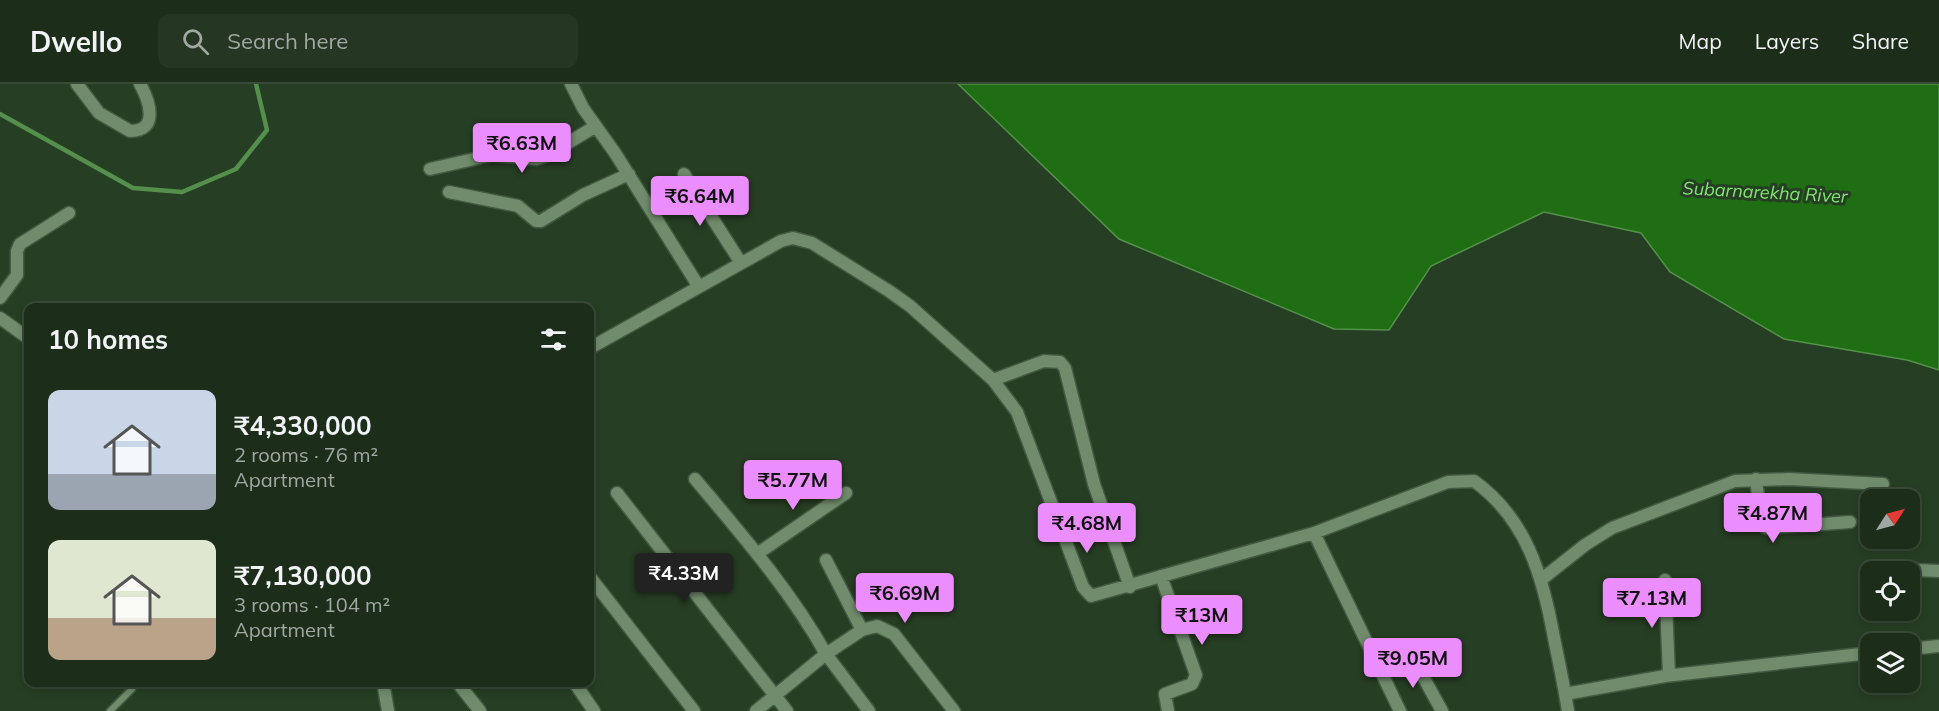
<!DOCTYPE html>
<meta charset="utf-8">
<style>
:root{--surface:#1c2e1a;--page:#253623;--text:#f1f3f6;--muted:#a0a8a2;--line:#3a4a39;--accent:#eb8dfc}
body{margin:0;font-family:Mulish,sans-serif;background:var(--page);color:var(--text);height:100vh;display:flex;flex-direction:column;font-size:22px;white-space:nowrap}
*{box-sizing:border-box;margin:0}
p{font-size:20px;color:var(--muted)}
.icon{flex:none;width:33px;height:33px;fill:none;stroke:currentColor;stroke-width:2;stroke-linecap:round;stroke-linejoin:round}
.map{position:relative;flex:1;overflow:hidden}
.sheet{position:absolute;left:24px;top:219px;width:570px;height:384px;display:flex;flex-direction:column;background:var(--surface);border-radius:12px;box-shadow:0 3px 9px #0003,0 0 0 2px var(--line)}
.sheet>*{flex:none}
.needle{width:39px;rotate:54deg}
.fabs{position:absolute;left:1860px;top:405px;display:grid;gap:12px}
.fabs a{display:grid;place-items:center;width:60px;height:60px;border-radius:12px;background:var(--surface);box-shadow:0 3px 9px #0003,0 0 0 2px var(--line);font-size:30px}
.price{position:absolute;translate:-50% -51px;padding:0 14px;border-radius:6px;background:var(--accent);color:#111;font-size:20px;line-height:39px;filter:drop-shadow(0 2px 3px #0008)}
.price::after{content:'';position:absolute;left:50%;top:36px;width:18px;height:14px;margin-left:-9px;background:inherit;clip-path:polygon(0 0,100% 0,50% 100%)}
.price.current{background:#222;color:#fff}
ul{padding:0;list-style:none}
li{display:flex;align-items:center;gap:18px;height:150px;padding:0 24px}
li span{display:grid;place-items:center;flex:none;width:168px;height:120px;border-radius:12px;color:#555}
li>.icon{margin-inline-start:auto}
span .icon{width:72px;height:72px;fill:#fffc;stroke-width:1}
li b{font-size:26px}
h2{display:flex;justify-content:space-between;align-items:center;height:72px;padding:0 24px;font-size:26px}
header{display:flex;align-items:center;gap:36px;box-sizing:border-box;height:84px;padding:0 30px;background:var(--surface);border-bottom:2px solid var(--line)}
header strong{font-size:28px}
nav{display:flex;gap:33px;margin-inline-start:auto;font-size:21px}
.search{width:420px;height:54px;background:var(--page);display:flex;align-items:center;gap:15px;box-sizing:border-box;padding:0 21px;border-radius:12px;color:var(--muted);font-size:22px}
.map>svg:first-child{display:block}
</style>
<header>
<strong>Dwello</strong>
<div class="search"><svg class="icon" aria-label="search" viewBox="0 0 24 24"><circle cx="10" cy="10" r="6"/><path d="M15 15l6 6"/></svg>Search here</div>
<nav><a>Map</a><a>Layers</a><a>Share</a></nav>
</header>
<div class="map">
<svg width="1939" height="627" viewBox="0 0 1939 627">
<rect width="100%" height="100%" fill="#263e23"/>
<path fill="#1f6e13" stroke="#54904b" stroke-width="1.5" d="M958,0h981v286l-32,-10 -123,-21 -114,-67 -29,-39 -97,-21 -113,54 -42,64 -55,-1 -215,-90z"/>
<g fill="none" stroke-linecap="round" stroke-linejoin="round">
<path stroke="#54904b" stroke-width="4.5" d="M0,30l133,74 49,4 54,-23 31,-39 -11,-46"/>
<defs>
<path id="service" d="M110,627l22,-22"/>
<path id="minor" d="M77,0l22,29 31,18c30,0 19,-31 10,-47
M571,0l12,24 32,45 84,134
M430,85l62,-14 44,4 10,-3 50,-30
M684,90l57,89
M449,108l69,14 18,15h5l42,-26 46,-21
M0,214l17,-23v-24l3,-7 49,-31
M0,234l28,20
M590,264l191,-107 12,-3 19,5 77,48 21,15 83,74 24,32 66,175 8,9 223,-63 134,-51 26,-1c53,38 69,96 80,157 5,24 10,48 14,73
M993,296l51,-19 16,1 5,6 29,116 36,103
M695,395c47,56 95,111 131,175l-70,57
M1756,395l5,41 5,8 84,-6
M617,409l170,218
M1314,449l86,178
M757,470l89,-61
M826,476l36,70
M1869,484l70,3
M1161,492l35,99 -4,9 -27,10 3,17
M590,493l104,134
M1542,495l43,-34 27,-17 123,-47 54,-2 94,5
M1665,496l4,95
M1910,565l29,-3
M1411,571l31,56
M383,598l5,29
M457,598l23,29
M574,598l20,29
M1565,610l100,-18 205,-23
M869,627l-43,-57 36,-24 15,-4 17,8 60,77"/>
</defs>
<use href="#service" stroke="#435941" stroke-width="9"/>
<use href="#minor" stroke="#435941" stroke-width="15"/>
<use href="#service" stroke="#708c6c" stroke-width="6"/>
<use href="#minor" stroke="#708c6c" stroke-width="12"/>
</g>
<g text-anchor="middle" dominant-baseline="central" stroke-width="6" stroke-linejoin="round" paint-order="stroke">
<g font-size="18" font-style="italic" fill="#83e476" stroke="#263e23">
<text transform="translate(1765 108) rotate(3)">Subarnarekha River</text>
</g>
</g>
</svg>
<div class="fabs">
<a><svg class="needle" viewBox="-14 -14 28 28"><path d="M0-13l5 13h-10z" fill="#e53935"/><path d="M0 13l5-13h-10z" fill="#a0a8a2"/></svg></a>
<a><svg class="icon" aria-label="locate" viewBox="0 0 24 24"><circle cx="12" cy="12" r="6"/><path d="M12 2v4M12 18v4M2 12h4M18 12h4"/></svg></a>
<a><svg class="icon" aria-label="layers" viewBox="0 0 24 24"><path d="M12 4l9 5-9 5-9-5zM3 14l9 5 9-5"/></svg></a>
</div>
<b class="price" style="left:522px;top:90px">₹6.63M</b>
<b class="price" style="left:700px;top:143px">₹6.64M</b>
<b class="price" style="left:793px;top:427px">₹5.77M</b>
<b class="price" style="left:1773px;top:460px">₹4.87M</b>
<b class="price" style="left:1087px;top:470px">₹4.68M</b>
<b class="price current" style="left:684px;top:520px">₹4.33M</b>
<b class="price" style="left:905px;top:540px">₹6.69M</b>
<b class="price" style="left:1652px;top:545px">₹7.13M</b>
<b class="price" style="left:1202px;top:562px">₹13M</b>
<b class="price" style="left:1413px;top:605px">₹9.05M</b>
<section class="sheet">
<h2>10 homes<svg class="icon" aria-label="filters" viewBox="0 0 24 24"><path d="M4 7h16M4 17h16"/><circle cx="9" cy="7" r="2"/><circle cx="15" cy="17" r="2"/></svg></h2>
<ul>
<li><span style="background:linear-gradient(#c9d6e8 70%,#9aa5b1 0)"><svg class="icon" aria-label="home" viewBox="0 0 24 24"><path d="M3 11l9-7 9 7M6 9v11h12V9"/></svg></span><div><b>₹4,330,000</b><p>2 rooms · 76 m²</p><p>Apartment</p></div></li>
<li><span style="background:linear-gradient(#dfe7d0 65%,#b9a48a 0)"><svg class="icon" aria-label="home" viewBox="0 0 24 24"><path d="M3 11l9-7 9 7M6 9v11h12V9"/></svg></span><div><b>₹7,130,000</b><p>3 rooms · 104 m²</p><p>Apartment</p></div></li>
</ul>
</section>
</div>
